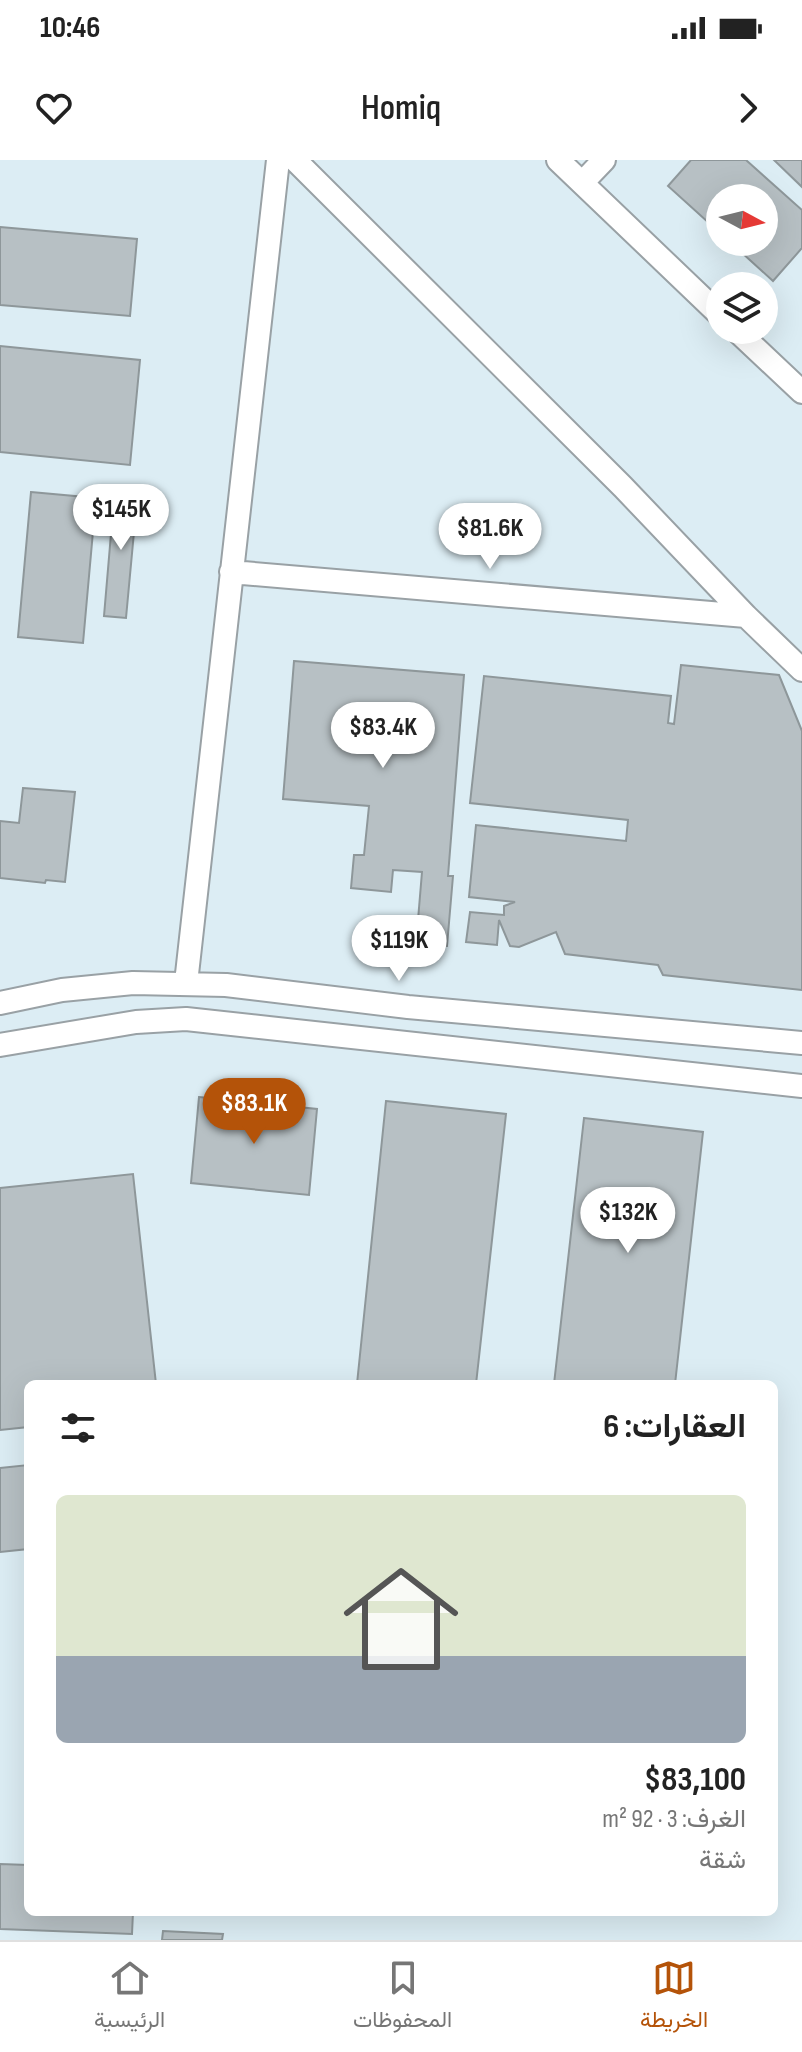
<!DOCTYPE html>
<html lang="ar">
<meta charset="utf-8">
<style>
:root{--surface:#fff;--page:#f6f6f6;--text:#222;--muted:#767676;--line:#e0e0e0;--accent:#b45309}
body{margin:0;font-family:"Sofia Sans Condensed",Vazirmatn,sans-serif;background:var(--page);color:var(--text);direction:rtl;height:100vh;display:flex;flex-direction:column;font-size:30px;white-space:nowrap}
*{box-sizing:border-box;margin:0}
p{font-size:26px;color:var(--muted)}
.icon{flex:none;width:44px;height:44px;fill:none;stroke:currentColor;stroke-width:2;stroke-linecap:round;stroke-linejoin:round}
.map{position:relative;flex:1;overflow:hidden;direction:ltr}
.panel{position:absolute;left:24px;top:1220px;width:754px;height:536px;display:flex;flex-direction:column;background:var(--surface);border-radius:12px;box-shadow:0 8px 32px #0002;direction:rtl}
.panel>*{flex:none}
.needle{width:52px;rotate:97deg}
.buttons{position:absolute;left:706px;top:24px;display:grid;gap:16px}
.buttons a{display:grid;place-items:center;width:72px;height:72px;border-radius:50%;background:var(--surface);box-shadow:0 8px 32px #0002;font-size:40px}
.price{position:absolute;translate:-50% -68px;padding:0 18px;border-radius:28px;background:#fff;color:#222;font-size:26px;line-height:52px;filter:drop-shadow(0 2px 4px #0008)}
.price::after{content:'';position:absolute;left:50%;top:48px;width:24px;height:18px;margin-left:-12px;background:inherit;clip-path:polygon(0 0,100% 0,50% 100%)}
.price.selected{background:var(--accent);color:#fff}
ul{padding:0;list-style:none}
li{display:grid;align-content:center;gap:16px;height:424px;padding:0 32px}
li span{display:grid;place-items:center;height:248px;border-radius:12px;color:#555}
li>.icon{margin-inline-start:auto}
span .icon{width:144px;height:144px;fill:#fffc;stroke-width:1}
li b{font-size:34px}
h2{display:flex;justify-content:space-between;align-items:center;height:96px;padding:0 32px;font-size:34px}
.status{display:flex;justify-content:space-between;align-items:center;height:56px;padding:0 40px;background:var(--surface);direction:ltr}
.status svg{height:22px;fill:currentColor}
header{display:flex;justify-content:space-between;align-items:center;height:104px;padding:0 32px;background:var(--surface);font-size:36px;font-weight:600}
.menu{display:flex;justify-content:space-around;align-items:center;height:112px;border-top:2px solid var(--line);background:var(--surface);font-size:22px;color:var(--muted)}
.menu a{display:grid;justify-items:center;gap:4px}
.menu .selected{color:var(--accent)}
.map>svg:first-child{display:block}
</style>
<div class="status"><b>10:46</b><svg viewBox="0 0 49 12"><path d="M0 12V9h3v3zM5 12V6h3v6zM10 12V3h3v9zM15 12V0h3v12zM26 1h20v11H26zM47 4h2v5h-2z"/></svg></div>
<header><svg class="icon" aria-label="forward" viewBox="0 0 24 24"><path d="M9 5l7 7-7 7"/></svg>Homiq<svg class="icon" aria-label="heart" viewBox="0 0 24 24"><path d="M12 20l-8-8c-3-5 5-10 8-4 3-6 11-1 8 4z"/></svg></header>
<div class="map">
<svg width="802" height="1780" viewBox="0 0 802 1780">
<rect width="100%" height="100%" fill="#eef7fb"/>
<path fill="#dcedf4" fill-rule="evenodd" d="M0,0h802v1780h-802zM720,38h44v44h-44zM720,126h44v44h-44zM28,1224h746v528h-746z"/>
<path fill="#b7c0c4" stroke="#8e979a" stroke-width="2" d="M691,0h55l56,50v38l-29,33 -43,-39h34v-44h-44v35l-52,-47z
M774,0h28v27z
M0,67l137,12 -7,77 -130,-11z
M0,186l140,14 -10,105 -130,-13z
M115,327l23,2 -12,129 -22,-2z
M31,332l65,6 -13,145 -65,-6z
M294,501l170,14 -16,201h5l-6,70 -31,-2 6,-72 -29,-2 -2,22 -40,-4 3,-33h10l5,-49 -86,-7z
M681,505l98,10 23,56v259l-139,-15 -5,-10 -93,-11 -9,-22 -37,15 -9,-1 -11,-26 -2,25 -31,-3 4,-30 34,3v-9l11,-4 -46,-5 7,-72 150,16 2,-21 -158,-17 14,-127 187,20 -3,27 6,1z
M23,628l52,4 -10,90 -19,-2 -1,3 -45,-5v-57l19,2z
M199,937l118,12 -8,86 -118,-12z
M386,941l120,13 -30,270h-119z
M584,958l119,14 -28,252h-121z
M133,1014l23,210h-128v43l-28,3v-242z
M28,1305v84l-28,3v-84z
M0,1704l28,1v47h105l-1,22 -132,-5z
M163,1771l60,3 -1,6h-60z"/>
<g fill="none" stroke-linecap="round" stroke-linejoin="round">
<defs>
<path id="street" d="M295,0l328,327 123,129 56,54
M558,0l162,155
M582,23l22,-23
M736,170l66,62
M231,412l515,44
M186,823l92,-823
M0,843l62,-13 71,-7 93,2 182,22 394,36
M0,885l136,-23 50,-3 616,67"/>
</defs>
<use href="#street" stroke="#99a1a5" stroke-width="26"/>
<use href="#street" stroke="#fff" stroke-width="22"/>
</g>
</svg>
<div class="buttons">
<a><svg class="needle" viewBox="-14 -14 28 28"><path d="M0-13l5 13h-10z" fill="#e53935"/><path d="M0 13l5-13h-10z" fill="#767676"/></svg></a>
<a><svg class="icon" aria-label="layers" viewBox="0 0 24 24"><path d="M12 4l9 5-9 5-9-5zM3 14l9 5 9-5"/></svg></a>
</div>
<b class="price" style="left:121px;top:392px">$145K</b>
<b class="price" style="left:490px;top:411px">$81.6K</b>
<b class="price" style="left:383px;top:610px">$83.4K</b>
<b class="price" style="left:399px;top:823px">$119K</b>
<b class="price selected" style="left:254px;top:986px">$83.1K</b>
<b class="price" style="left:628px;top:1095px">$132K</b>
<section class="panel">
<h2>العقارات: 6<svg class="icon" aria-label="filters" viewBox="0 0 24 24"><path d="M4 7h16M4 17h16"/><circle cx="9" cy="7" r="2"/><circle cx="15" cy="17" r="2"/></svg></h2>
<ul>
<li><span style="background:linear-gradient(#dfe7d0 65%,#9aa5b1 0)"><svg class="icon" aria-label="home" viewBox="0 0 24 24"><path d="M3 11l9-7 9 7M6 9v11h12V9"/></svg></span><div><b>$83,100</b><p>الغرف: 3 · 92 m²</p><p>شقة</p></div></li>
</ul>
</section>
</div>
<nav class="menu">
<a class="selected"><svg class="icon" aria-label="map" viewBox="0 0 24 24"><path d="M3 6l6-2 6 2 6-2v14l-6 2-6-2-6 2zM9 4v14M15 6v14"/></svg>الخريطة</a>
<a><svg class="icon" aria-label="saved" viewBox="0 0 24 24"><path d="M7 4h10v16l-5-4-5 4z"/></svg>المحفوظات</a>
<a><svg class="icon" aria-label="home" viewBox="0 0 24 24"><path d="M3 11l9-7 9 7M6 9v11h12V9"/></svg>الرئيسية</a>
</nav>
